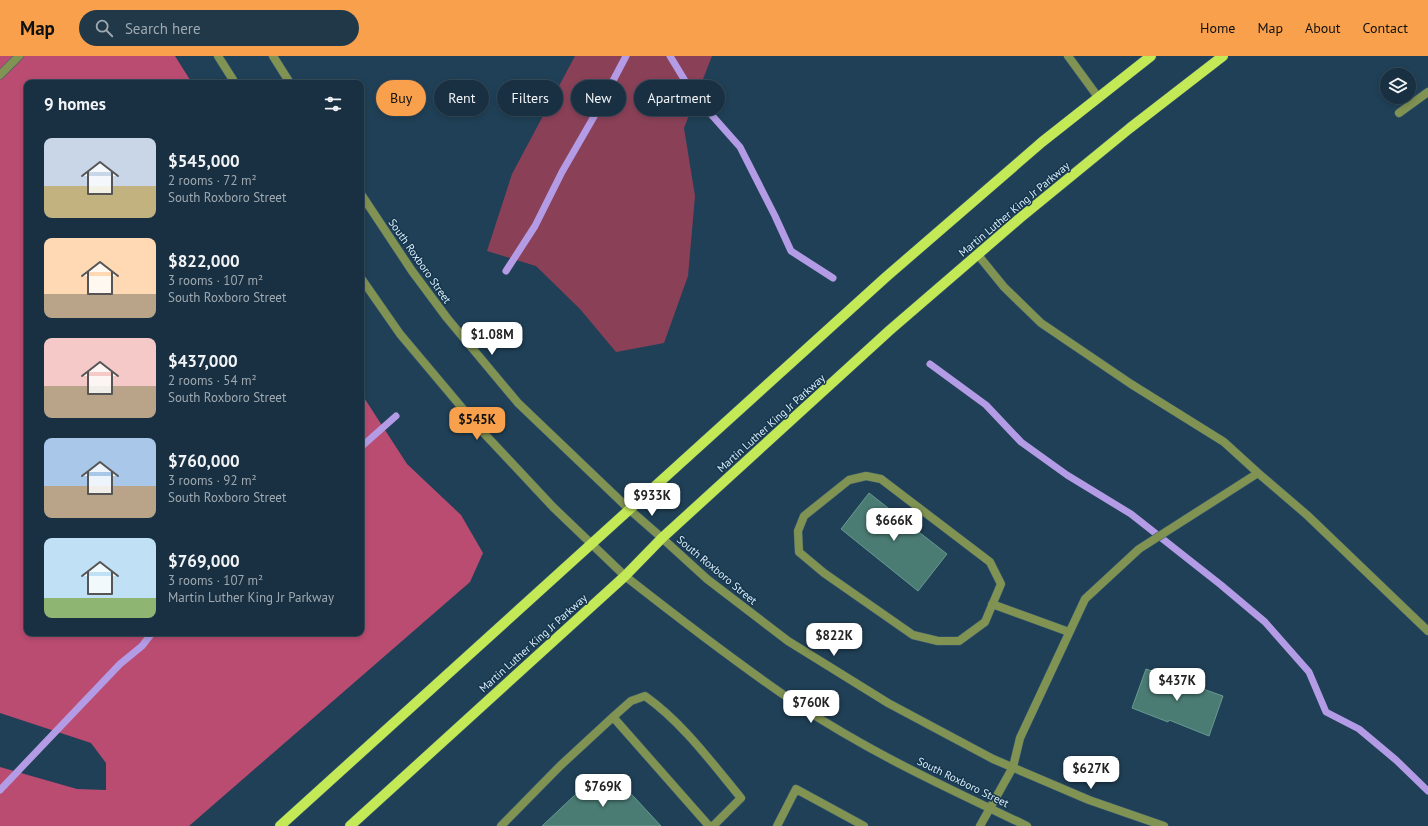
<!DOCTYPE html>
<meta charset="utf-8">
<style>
:root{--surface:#183041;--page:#213848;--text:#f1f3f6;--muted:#9fa9b1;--line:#364b5a;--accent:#f8a04b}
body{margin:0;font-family:"PT Sans",sans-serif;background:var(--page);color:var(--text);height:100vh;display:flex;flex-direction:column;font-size:15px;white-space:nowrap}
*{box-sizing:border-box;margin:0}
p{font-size:13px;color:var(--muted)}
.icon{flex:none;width:22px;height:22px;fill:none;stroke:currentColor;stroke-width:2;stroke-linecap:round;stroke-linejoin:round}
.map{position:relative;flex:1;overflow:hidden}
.sheet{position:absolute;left:24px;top:24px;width:340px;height:556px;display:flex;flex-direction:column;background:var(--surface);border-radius:8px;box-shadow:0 2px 6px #0003,0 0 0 1px var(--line)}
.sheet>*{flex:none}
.banner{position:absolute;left:376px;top:24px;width:380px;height:36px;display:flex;gap:8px}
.tools{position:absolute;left:1380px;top:12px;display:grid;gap:8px}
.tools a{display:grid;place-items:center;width:36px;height:36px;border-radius:50%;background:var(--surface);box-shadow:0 2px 6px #0003,0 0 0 1px var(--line);font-size:20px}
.price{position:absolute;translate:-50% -34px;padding:0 9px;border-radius:8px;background:#fff;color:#222;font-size:13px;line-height:26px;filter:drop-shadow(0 1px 2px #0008)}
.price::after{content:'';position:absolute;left:50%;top:24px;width:12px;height:9px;margin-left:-6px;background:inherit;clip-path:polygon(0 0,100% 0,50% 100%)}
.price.on{background:var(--accent);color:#111}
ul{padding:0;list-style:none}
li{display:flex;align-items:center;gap:12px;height:100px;padding:0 20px}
li span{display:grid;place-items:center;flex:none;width:112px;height:80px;border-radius:8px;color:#555}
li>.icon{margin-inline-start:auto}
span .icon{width:48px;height:48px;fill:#fffc;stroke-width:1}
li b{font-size:17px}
h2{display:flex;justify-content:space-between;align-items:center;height:48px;padding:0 20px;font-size:17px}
.pill{padding:0 14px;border-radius:18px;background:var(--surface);box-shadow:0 2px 6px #0003,0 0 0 1px var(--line);font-size:14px;line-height:36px}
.pill.on{background:var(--accent);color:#111}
header{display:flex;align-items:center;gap:24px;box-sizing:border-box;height:56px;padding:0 20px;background:var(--accent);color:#111}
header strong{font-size:19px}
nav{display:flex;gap:22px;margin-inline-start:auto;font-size:14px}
.search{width:280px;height:36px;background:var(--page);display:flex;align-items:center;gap:10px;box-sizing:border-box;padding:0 14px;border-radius:22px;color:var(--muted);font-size:15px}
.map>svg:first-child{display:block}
</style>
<header>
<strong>Map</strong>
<div class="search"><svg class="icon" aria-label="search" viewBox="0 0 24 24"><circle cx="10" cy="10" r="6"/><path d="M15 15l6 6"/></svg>Search here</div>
<nav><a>Home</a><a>Map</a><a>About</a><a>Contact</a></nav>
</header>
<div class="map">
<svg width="1428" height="770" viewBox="0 0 1428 770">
<rect width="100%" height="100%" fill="#204057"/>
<path fill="#8a4158" d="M575,0h137l-28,72 11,68 -7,80 -24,67 -48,9 -36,-43 -44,-43 -49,-15 25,-77z"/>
<path fill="#ba4c71" d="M0,0h175l17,27h-165v550h334v-240l46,71 54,51 22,38 -13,29 -281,244h-189v-59l77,22 29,1v-27l-15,-20 -91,-30z"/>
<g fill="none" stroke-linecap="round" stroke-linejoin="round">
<path stroke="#b39ce5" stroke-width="7" d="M670,0l23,38 47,53 35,69 16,35 42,27
M506,215l29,-45 27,-54 34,-59 30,-57
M930,308l56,41 35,37 46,33 64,39 90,71 44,37 44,50 17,40 33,17 37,31 32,31
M361,391l35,-31
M0,734l120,-126 22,-18 10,-13"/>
</g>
<path fill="#4b7c74" stroke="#679a90" d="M869,437l78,61 -29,37 -77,-62z
M1146,613l77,27 -14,40 -40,-16 -1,2 -36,-14z
M592,723l30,5 39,42h-119z"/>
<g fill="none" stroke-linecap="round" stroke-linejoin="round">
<defs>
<path id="service" d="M1068,0l30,41
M0,19l19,-19
M1399,57l29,-21
M978,199l26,32 37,36 90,61 93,58 34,31 49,42 121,116
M866,420l15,3 109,83 11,22 -16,38 -26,19h-21l-25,-6 -89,-62 -25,-21 -1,-21 6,-15 45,-36z
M992,548l77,28
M613,661l96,109
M501,770l59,-60 53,-49 18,-16 14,-5c38,27 67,67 96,102l-28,28
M777,770l19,-37 68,37
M980,770l33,-59 7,-29 65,-139 54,-50 119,-76"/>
<path id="minor" d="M662,482l45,41 81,62 100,62 105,56 96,41 75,26
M625,520c56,44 113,88 172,128 72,48 152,85 230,122"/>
<path id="tertiary" d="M218,0l17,27
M273,0l17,27
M361,138l51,77 35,47 71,85 112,107 32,28
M361,222l39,56 79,94 74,79 72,69"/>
<path id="primary" d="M280,770l606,-549 156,-135 109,-86
M350,770l275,-250 37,-38 228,-208 130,-112 110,-90 93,-72"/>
</defs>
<use href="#service" stroke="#3e5c72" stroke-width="9"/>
<use href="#minor" stroke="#3e5c72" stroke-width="9"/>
<use href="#tertiary" stroke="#3e5c72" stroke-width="9"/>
<use href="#primary" stroke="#3e5c72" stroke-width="11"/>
<use href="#service" stroke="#819352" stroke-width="8"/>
<use href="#minor" stroke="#819352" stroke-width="8"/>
<use href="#tertiary" stroke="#819352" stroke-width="8"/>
<use href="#primary" stroke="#c4e956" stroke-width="10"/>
</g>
<g text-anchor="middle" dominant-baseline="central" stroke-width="3" stroke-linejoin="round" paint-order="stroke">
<g font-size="11" fill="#dceffd" stroke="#15364c">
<text transform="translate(1014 153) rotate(-40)">Martin Luther King Jr Parkway</text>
<text transform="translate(420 205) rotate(55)">South Roxboro Street</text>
<text transform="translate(771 367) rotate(-42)">Martin Luther King Jr Parkway</text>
<text transform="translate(717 514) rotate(40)">South Roxboro Street</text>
<text transform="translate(533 587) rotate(-42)">Martin Luther King Jr Parkway</text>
<text transform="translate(963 726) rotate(26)">South Roxboro Street</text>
</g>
</g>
</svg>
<div class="tools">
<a><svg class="icon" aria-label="layers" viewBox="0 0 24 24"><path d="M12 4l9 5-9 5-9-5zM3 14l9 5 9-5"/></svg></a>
</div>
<b class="price" style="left:492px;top:300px">$1.08M</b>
<b class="price on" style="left:477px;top:385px">$545K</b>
<b class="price" style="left:652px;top:461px">$933K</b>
<b class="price" style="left:894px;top:486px">$666K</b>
<b class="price" style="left:834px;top:601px">$822K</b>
<b class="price" style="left:1177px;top:646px">$437K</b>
<b class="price" style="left:811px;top:668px">$760K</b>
<b class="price" style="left:1091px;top:734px">$627K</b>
<b class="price" style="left:603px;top:752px">$769K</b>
<div class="banner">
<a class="pill on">Buy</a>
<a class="pill">Rent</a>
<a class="pill">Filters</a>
<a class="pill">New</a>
<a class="pill">Apartment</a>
</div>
<section class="sheet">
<h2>9 homes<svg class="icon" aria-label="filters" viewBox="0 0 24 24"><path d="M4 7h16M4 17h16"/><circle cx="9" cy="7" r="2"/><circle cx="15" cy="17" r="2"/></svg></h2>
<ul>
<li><span style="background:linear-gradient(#c9d6e8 60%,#c2b280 0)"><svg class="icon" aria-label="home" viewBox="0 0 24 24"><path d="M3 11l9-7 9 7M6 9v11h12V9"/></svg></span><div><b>$545,000</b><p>2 rooms · 72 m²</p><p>South Roxboro Street</p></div></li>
<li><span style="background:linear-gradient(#ffd9b3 70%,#b9a48a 0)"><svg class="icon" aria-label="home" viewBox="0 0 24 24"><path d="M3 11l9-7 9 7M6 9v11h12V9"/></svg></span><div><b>$822,000</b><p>3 rooms · 107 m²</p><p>South Roxboro Street</p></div></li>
<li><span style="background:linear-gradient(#f6c9c9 60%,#b9a48a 0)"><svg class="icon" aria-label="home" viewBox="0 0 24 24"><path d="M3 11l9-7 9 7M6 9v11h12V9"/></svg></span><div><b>$437,000</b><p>2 rooms · 54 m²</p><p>South Roxboro Street</p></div></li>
<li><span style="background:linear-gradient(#a9c7e8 60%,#b9a48a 0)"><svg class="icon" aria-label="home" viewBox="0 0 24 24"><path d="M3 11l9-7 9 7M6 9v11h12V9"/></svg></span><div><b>$760,000</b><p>3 rooms · 92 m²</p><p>South Roxboro Street</p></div></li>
<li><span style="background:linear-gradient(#bfe0f5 75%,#8fb573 0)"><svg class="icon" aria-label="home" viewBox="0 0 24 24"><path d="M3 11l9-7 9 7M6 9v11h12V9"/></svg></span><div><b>$769,000</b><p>3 rooms · 107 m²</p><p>Martin Luther King Jr Parkway</p></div></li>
</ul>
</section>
</div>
